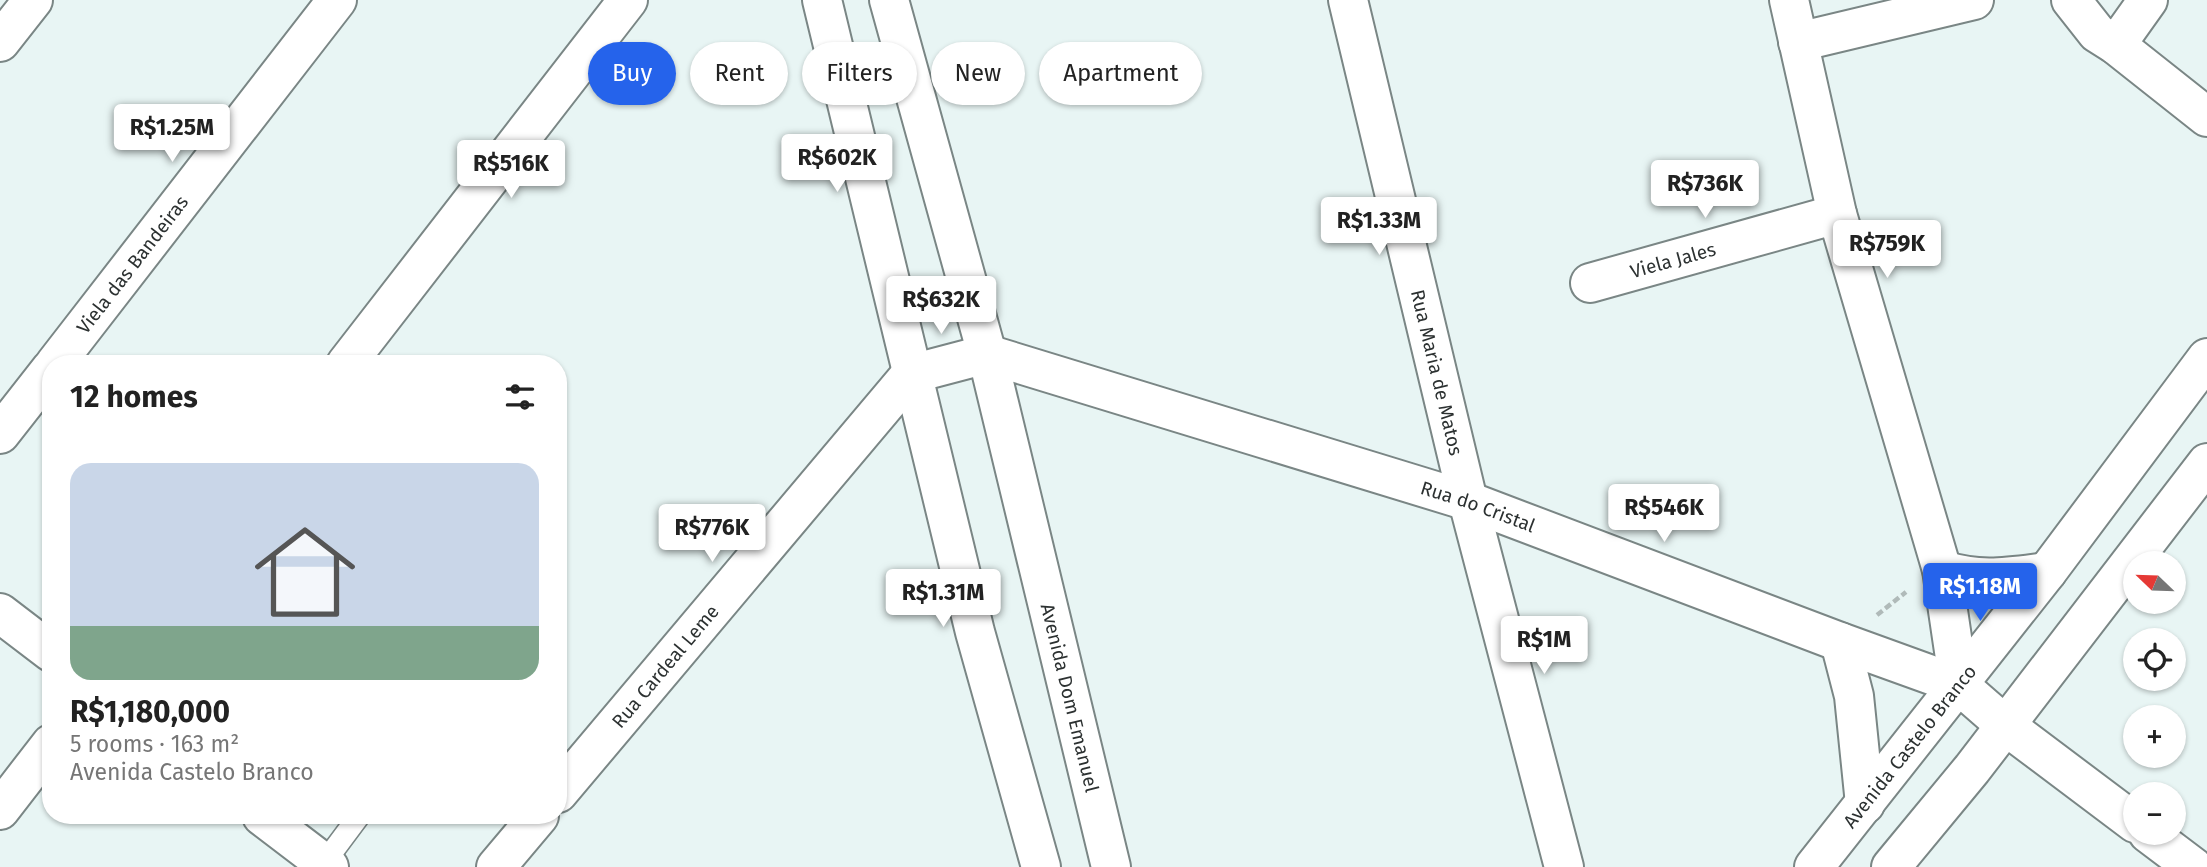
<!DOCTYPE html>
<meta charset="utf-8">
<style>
:root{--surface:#fff;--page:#f2f2f2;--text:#222;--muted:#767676;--accent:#2563eb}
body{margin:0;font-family:"Fira Sans",sans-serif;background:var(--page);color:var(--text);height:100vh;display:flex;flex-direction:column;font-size:26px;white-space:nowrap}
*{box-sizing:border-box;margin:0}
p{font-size:23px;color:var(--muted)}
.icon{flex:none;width:38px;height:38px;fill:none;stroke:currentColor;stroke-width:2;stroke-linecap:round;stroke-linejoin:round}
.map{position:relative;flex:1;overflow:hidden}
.panel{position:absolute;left:42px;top:355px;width:525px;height:469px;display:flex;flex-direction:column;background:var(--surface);border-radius:28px;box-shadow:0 2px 5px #0004}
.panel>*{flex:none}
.guide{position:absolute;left:588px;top:42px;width:665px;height:63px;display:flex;gap:14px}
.needle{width:46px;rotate:293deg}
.tools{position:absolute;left:2123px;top:551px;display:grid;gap:14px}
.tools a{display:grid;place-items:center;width:63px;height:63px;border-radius:50%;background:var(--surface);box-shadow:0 2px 5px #0004;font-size:35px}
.price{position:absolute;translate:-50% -60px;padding:0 16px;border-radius:7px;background:#fff;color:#222;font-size:23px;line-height:46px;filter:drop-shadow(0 2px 4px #0008)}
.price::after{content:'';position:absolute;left:50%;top:42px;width:21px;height:16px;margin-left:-10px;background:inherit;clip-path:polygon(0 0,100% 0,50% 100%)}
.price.current{background:var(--accent);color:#fff}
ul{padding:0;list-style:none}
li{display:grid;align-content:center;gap:14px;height:371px;padding:0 28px}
li span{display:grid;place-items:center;height:217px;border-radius:21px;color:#555}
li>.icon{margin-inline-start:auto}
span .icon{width:126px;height:126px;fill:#fffc;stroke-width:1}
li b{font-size:30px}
h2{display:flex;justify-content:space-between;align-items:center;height:84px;padding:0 28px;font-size:30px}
.chip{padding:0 24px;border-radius:32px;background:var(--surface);box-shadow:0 2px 5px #0004;font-size:24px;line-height:63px}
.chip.current{background:var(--accent);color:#fff}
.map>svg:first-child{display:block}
</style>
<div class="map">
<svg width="2207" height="867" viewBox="0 0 2207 867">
<rect width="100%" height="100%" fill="#e8f5f4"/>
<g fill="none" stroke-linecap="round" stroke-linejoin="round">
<defs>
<path id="service" d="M324,863l35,-47"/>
<g id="minor">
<path id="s1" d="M1348,0l120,501 96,366"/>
<path d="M1789,0l48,214 105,356 17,115 47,41 129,97"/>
<path d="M2071,0l26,33 19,12 91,72"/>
<path d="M1798,42l176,-42"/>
<path d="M2116,45l32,-45"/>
<path id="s2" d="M1590,283l247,-69"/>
<path id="s3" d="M987,354l481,147 372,141 119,43"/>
<path id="s4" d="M55,364l282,-364"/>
<path d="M346,364l282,-364"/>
<path d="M0,434l51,-65"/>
<path d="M0,810l51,-66"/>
<path d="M2148,833l45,34"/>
</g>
<g id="tertiary">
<path d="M0,613l51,39"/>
<path id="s5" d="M558,793l353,-419 76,-20"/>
<path d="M262,816l67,51"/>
<path d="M496,867l43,-51"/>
</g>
<g id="secondary">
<path d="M822,0l153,632 66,235"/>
<path id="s6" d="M889,0l98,354 124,513"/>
</g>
<g id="primary">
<path d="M0,42l33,-42"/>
<path d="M1942,570c40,12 64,7 105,2"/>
<path d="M1840,642l14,54 11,108"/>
<path id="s7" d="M1814,867l233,-295 160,-214"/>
<path d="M1891,867l81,-98 235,-306"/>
</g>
</defs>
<use href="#service" stroke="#7a8685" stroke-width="24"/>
<use href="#minor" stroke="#7a8685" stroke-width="42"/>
<use href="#tertiary" stroke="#7a8685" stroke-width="42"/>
<use href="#secondary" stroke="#7a8685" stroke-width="42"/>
<use href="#primary" stroke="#7a8685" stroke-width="42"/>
<path stroke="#b0bab9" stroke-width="4.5" stroke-dasharray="7 3.5" stroke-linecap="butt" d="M1877,615l29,-23"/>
<use href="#service" stroke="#fff" stroke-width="21"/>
<use href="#minor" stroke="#fff" stroke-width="38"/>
<use href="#tertiary" stroke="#fff" stroke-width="38"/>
<use href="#secondary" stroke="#fff" stroke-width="38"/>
<use href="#primary" stroke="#fff" stroke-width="38"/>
</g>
<g text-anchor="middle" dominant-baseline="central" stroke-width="5" stroke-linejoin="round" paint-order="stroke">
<g font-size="19" fill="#2c3131" stroke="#e8f5f4">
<text stroke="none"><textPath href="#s2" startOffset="86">Viela Jales</textPath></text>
<text stroke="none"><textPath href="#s4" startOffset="126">Viela das Bandeiras</textPath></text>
<text stroke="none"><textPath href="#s1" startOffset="383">Rua Maria de Matos</textPath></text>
<text stroke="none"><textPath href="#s3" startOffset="514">Rua do Cristal</textPath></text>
<text stroke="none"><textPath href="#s5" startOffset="166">Rua Cardeal Leme</textPath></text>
<text stroke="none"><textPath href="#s6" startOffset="721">Avenida Dom Emanuel</textPath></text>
<text stroke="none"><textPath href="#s7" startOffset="154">Avenida Castelo Branco</textPath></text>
</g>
</g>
</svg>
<div class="tools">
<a><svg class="needle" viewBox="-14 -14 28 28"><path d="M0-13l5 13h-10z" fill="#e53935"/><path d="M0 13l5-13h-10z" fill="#767676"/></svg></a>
<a><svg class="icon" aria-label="locate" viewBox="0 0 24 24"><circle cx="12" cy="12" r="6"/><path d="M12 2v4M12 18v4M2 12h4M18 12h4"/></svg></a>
<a>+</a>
<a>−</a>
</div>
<b class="price" style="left:172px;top:164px">R$1.25M</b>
<b class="price" style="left:837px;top:194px">R$602K</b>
<b class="price" style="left:511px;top:200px">R$516K</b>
<b class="price" style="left:1705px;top:220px">R$736K</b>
<b class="price" style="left:1379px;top:257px">R$1.33M</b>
<b class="price" style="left:1887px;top:280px">R$759K</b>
<b class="price" style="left:941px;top:336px">R$632K</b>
<b class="price" style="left:1664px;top:544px">R$546K</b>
<b class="price" style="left:712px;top:564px">R$776K</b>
<b class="price current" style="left:1980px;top:623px">R$1.18M</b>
<b class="price" style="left:943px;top:629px">R$1.31M</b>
<b class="price" style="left:1544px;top:676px">R$1M</b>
<div class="guide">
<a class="chip current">Buy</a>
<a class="chip">Rent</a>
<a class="chip">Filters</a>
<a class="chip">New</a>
<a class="chip">Apartment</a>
</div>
<section class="panel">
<h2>12 homes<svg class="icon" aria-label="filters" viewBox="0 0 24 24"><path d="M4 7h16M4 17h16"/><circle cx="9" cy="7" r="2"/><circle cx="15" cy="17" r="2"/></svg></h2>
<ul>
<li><span style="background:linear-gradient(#c9d6e8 75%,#7fa58c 0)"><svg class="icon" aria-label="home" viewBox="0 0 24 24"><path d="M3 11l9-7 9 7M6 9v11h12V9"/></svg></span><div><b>R$1,180,000</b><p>5 rooms · 163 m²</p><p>Avenida Castelo Branco</p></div></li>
</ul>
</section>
</div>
